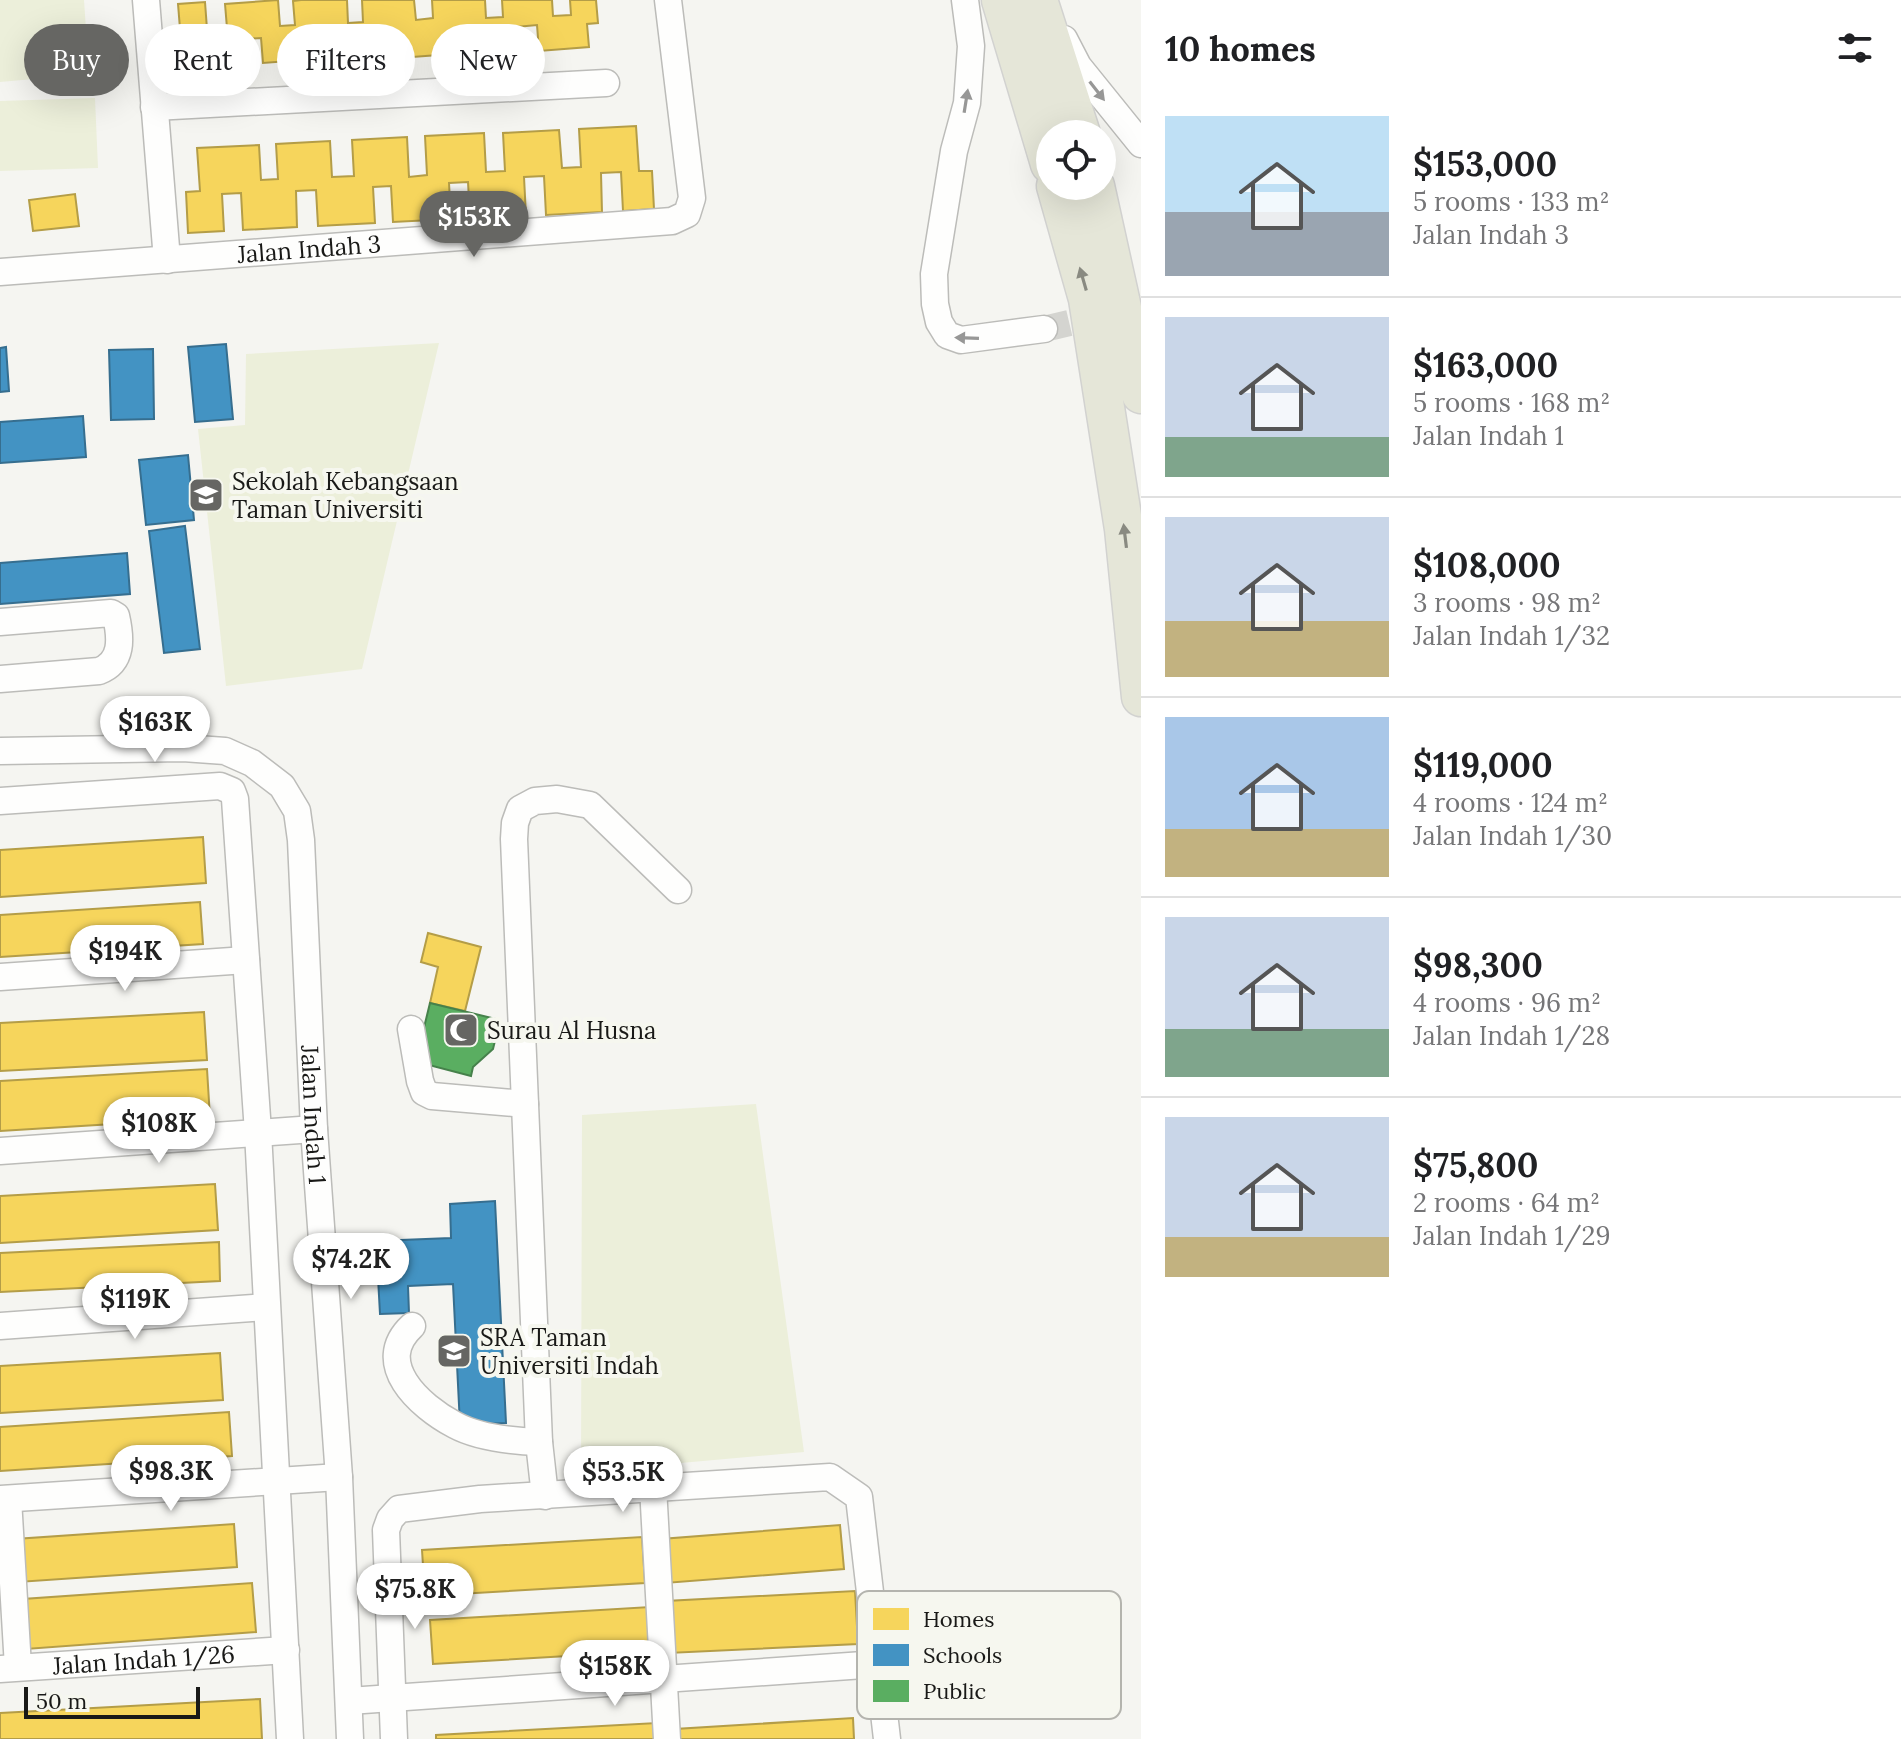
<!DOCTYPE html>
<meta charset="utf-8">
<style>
:root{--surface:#fff;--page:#f2f2f2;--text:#202124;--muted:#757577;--line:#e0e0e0;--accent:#666663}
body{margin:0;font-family:Lora,serif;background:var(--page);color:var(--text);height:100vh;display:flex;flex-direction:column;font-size:30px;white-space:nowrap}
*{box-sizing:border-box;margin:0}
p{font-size:26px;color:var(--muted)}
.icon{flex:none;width:44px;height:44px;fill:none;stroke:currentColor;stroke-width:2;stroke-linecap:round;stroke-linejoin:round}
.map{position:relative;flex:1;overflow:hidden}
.drawer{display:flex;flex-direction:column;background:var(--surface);width:760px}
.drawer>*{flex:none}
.guide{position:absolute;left:24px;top:24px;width:760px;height:72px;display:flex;gap:16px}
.buttons{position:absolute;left:1036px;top:120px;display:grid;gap:16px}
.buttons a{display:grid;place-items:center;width:80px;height:80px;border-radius:50%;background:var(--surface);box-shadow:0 8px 32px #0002;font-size:40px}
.scale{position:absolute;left:24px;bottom:20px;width:176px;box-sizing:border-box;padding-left:8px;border:4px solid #191917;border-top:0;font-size:22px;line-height:28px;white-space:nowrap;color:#191917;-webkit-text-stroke:6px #f6f7ef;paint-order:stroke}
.price{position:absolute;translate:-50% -68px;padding:0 18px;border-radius:28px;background:#fff;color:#222;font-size:26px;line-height:52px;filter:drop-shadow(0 2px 4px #0008)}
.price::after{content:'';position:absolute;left:50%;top:48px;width:24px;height:18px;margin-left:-12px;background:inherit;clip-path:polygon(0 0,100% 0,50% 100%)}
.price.current{background:var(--accent);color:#fff}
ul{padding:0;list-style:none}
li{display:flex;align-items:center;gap:24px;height:200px;padding:0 24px}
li+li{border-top:2px solid var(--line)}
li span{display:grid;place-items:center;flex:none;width:224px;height:160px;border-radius:0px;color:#555}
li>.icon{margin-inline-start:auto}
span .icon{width:96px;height:96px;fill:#fffc;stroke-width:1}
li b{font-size:34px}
h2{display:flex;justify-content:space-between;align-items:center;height:96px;padding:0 24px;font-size:34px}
.pill{padding:0 28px;border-radius:36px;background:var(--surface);box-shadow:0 8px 32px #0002;font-size:28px;line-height:72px}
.pill.current{background:var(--accent);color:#fff}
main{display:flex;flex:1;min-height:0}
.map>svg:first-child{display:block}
</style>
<main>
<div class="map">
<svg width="1141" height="1739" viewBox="0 0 1141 1739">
<rect width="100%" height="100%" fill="#f5f5f1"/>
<path fill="#ecefda" d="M0,0h84l5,74 -89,8z
M95,98l3,70 -98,3v-70z
M439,343l-77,326 -136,17 -28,-257 47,-4 1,-71z
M756,1104l48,348 -223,20 1,-357z"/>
<path fill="#f6d55c" stroke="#b49d47" stroke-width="2" d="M278,0l2,26 15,-1 -2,-24 8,-1h46l1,23 15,-1 -1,-22h52l2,20 17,-2 -1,-18h53l1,18 17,-1 -1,-17h50l1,16 18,-1 -1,-15h26l2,23 -11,1 2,23 -50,4 -2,-26 -21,2 2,23 -49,3 -2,-24 -17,1 2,24 -53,4 -2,-27 -17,2 2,24 -51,4 -2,-27 -16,1 2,24 -52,4 -2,-25 -17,1 1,22 -51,4 -2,-25 -11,1 -3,-37 27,-2 2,27 20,-1 -2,-24z
M636,126l3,45h13l2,38 -31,2 -2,-39 -20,1 1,39 -56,3 -2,-39 -20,1 2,39 -56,2 -2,-36 -19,1 2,36 -58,3 -2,-36 -18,1 2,36 -57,3 -2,-36 -20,1 1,36 -54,3 -2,-37 -19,1 2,37 -36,2 -2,-41 14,-1 -3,-43 62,-3 2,35 17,-1 -2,-35 54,-3 2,36 22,-1 -2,-36 55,-3 2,40 18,-2 -2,-39 59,-3 2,39 19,-1 -2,-38 56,-3 3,38 19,-1 -2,-38z
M75,194l4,32 -46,5 -4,-31z
M203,837l3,46 -206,14v-47z
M200,902l3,42 -203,13v-42z
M428,933l53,14 -16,64 -35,-8 8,-36 -17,-5z
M204,1012l3,48 -207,11v-48z
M207,1069l3,49 -210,13v-50z
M215,1184l3,46 -218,13v-47z
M219,1242l1,39 -220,11v-39z
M220,1353l3,47 -223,13v-47z
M229,1412l3,44 -232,15v-44z
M234,1524l3,43 -219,15 -3,-43z
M840,1525l4,44 -179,14 -4,-44z
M642,1537l3,46 -220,13 -3,-46z
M252,1583l4,49 -230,17 -3,-50z
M855,1591l3,53 -190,9 -2,-52z
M650,1607l2,44 -219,13 -3,-44z
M260,1699l2,40h-262v-26z
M853,1718l1,21h-179v-10z
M657,1723l1,16h-222v-4z"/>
<path fill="#4393c3" stroke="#366e8f" stroke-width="2" d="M226,344l7,75 -38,3 -7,-75z
M6,347l3,44 -9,1v-44z
M153,349l1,70 -43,1 -2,-70z
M83,416l3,41 -86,6v-41z
M188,455l6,65 -48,5 -7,-65z
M185,526l15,123 -36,4 -15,-122z
M127,553l3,41 -130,10v-41z
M495,1201l11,222 -46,2 -7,-141 -45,2 1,27 -29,1 -4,-73 75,-3 -1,-34z"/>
<path fill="#5aae61" stroke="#46814b" stroke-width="2" d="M430,1003l70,17 -7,29 -20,18 -2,9 -46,-12 -4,-24z"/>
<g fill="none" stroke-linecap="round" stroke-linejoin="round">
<path stroke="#d4d4d0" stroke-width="26" stroke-dasharray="26 13" stroke-linecap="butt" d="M1044,329l97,-23"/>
<defs>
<g id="minor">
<path d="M146,0l21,260"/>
<path d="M965,0l6,46 -4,57 -13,48 -20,123 1,30 4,18 8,13 14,5 83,-11"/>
<path d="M1064,39l14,27 63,78"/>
<path d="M154,107l452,-24"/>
<path id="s1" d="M0,272l672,-51 15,-7 5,-16 -24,-198"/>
<path d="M0,622l111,-9 5,3c5,22 7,46 -17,55l-99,8"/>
<path id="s2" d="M0,751l183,-3 42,3 27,12 30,23 15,25 4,29 13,289 25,348 11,262"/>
<path d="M0,801l220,-15 12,5 3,8 23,333 32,607"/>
<path d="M0,977l246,-17"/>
<path d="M411,1029l9,52 4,11 8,4 93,8"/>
<path d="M0,1151l314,-22"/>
<path d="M0,1326l266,-19"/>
<path d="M412,1326c-40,37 7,80 43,99 24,13 57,16 84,17"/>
<path d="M653,1487l14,252"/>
<path d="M545,1496l-6,-54 -25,-603 1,-16 5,-14 15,-8 22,-2 33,6 88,85"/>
<path d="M0,1499l339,-22"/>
<path d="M8,1499l10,168"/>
<path id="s3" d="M0,1669l286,-19"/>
<path d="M349,1701l529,-37"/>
<path d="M394,1739l-8,-209 4,-11 9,-10 81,-10 350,-22 29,20 28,242"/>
</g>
<path id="highway" d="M1001,0l49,164
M1038,0l43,134
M1056,186l32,113 36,230 17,168
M1095,186l46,208"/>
</defs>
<use href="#minor" stroke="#bcbcb9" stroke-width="29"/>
<use href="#highway" stroke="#d2d2d0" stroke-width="41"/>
<use href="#minor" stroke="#fefefd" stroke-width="26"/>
<use href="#highway" stroke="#e5e6d8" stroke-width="38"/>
</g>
<defs><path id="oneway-solid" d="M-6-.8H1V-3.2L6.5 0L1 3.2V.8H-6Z" transform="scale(2)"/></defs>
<g fill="#979796">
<use href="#oneway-solid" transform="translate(1097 91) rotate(52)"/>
<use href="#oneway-solid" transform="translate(966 101) rotate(-81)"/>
<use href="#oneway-solid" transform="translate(967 338) rotate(-178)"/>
</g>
<g fill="#898a81">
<use href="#oneway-solid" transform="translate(1083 279) rotate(-106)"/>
<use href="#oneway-solid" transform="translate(1125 536) rotate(-97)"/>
</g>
<defs>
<symbol id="school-square" viewBox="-11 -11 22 22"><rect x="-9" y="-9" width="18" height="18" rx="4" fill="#666663" stroke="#f6f7ef"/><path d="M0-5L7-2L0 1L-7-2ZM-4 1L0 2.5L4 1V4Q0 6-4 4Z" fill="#fff"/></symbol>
<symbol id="mosque-square" viewBox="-11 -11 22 22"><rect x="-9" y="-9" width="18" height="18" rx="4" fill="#666663" stroke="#f6f7ef"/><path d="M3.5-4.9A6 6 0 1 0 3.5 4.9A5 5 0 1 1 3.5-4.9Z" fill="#fff"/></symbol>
</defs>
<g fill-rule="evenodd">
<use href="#school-square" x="186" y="475" width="40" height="40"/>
<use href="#mosque-square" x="441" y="1010" width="40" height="40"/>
<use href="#school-square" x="434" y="1331" width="40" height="40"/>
</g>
<g text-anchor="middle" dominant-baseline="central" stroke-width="8" stroke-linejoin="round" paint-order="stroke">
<g font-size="24" fill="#191917" stroke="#f6f7ef">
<text stroke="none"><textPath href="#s1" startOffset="310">Jalan Indah 3</textPath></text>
<text stroke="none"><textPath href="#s2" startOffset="626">Jalan Indah 1</textPath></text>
<text stroke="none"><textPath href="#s3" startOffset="144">Jalan Indah 1/26</textPath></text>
</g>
<g font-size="24" fill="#191917" stroke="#f6f7ef" text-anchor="start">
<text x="232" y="481">Sekolah Kebangsaan<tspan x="232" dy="28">Taman Universiti</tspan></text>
<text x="487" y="1030">Surau Al Husna</text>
<text x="480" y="1337">SRA Taman<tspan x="480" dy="28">Universiti Indah</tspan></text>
</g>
</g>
<rect x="857" y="1591" width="264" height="128" rx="12" fill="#f6f7ef" stroke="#b4b4ae" stroke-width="2"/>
<rect x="873" y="1608" width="36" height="22" fill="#f6d55c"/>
<rect x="873" y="1644" width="36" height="22" fill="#4393c3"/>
<rect x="873" y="1680" width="36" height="22" fill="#5aae61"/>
<g font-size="22" fill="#191917">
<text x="923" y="1627">Homes</text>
<text x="923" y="1663">Schools</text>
<text x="923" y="1699">Public</text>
</g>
</svg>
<div class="buttons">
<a><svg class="icon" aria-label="locate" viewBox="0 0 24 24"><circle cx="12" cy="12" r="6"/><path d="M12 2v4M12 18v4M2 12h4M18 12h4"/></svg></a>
</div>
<div class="scale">50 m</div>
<b class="price current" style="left:474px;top:259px">$153K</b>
<b class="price" style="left:155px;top:764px">$163K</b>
<b class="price" style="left:125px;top:993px">$194K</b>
<b class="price" style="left:159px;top:1165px">$108K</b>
<b class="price" style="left:351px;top:1301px">$74.2K</b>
<b class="price" style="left:135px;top:1341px">$119K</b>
<b class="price" style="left:171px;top:1513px">$98.3K</b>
<b class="price" style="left:623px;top:1514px">$53.5K</b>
<b class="price" style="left:415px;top:1631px">$75.8K</b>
<b class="price" style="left:615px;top:1708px">$158K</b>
<div class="guide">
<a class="pill current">Buy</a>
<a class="pill">Rent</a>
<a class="pill">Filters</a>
<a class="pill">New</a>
</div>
</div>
<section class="drawer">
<h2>10 homes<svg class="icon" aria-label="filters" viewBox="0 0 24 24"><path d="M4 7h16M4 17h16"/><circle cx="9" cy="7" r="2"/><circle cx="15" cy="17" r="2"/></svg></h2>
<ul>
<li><span style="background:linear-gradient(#bfe0f5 60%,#9aa5b1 0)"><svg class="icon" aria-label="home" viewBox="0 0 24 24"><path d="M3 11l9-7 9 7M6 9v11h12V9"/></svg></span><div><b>$153,000</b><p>5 rooms · 133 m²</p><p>Jalan Indah 3</p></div></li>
<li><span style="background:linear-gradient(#c9d6e8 75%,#7fa58c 0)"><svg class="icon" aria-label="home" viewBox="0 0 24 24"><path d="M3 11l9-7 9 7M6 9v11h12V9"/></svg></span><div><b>$163,000</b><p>5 rooms · 168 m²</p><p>Jalan Indah 1</p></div></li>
<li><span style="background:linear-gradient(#c9d6e8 65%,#c2b280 0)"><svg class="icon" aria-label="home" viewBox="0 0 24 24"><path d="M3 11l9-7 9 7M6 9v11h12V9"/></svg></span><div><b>$108,000</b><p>3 rooms · 98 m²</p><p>Jalan Indah 1/32</p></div></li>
<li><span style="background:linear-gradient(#a9c7e8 70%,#c2b280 0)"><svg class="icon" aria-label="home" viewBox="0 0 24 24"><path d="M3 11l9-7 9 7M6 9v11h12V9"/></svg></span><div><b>$119,000</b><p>4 rooms · 124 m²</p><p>Jalan Indah 1/30</p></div></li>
<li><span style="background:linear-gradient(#c9d6e8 70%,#7fa58c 0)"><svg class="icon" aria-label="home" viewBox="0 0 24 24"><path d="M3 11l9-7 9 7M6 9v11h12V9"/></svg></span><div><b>$98,300</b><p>4 rooms · 96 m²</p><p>Jalan Indah 1/28</p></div></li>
<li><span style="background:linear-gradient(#c9d6e8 75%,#c2b280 0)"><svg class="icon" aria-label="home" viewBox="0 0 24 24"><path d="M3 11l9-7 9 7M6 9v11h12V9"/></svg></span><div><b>$75,800</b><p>2 rooms · 64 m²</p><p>Jalan Indah 1/29</p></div></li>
</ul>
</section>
</main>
